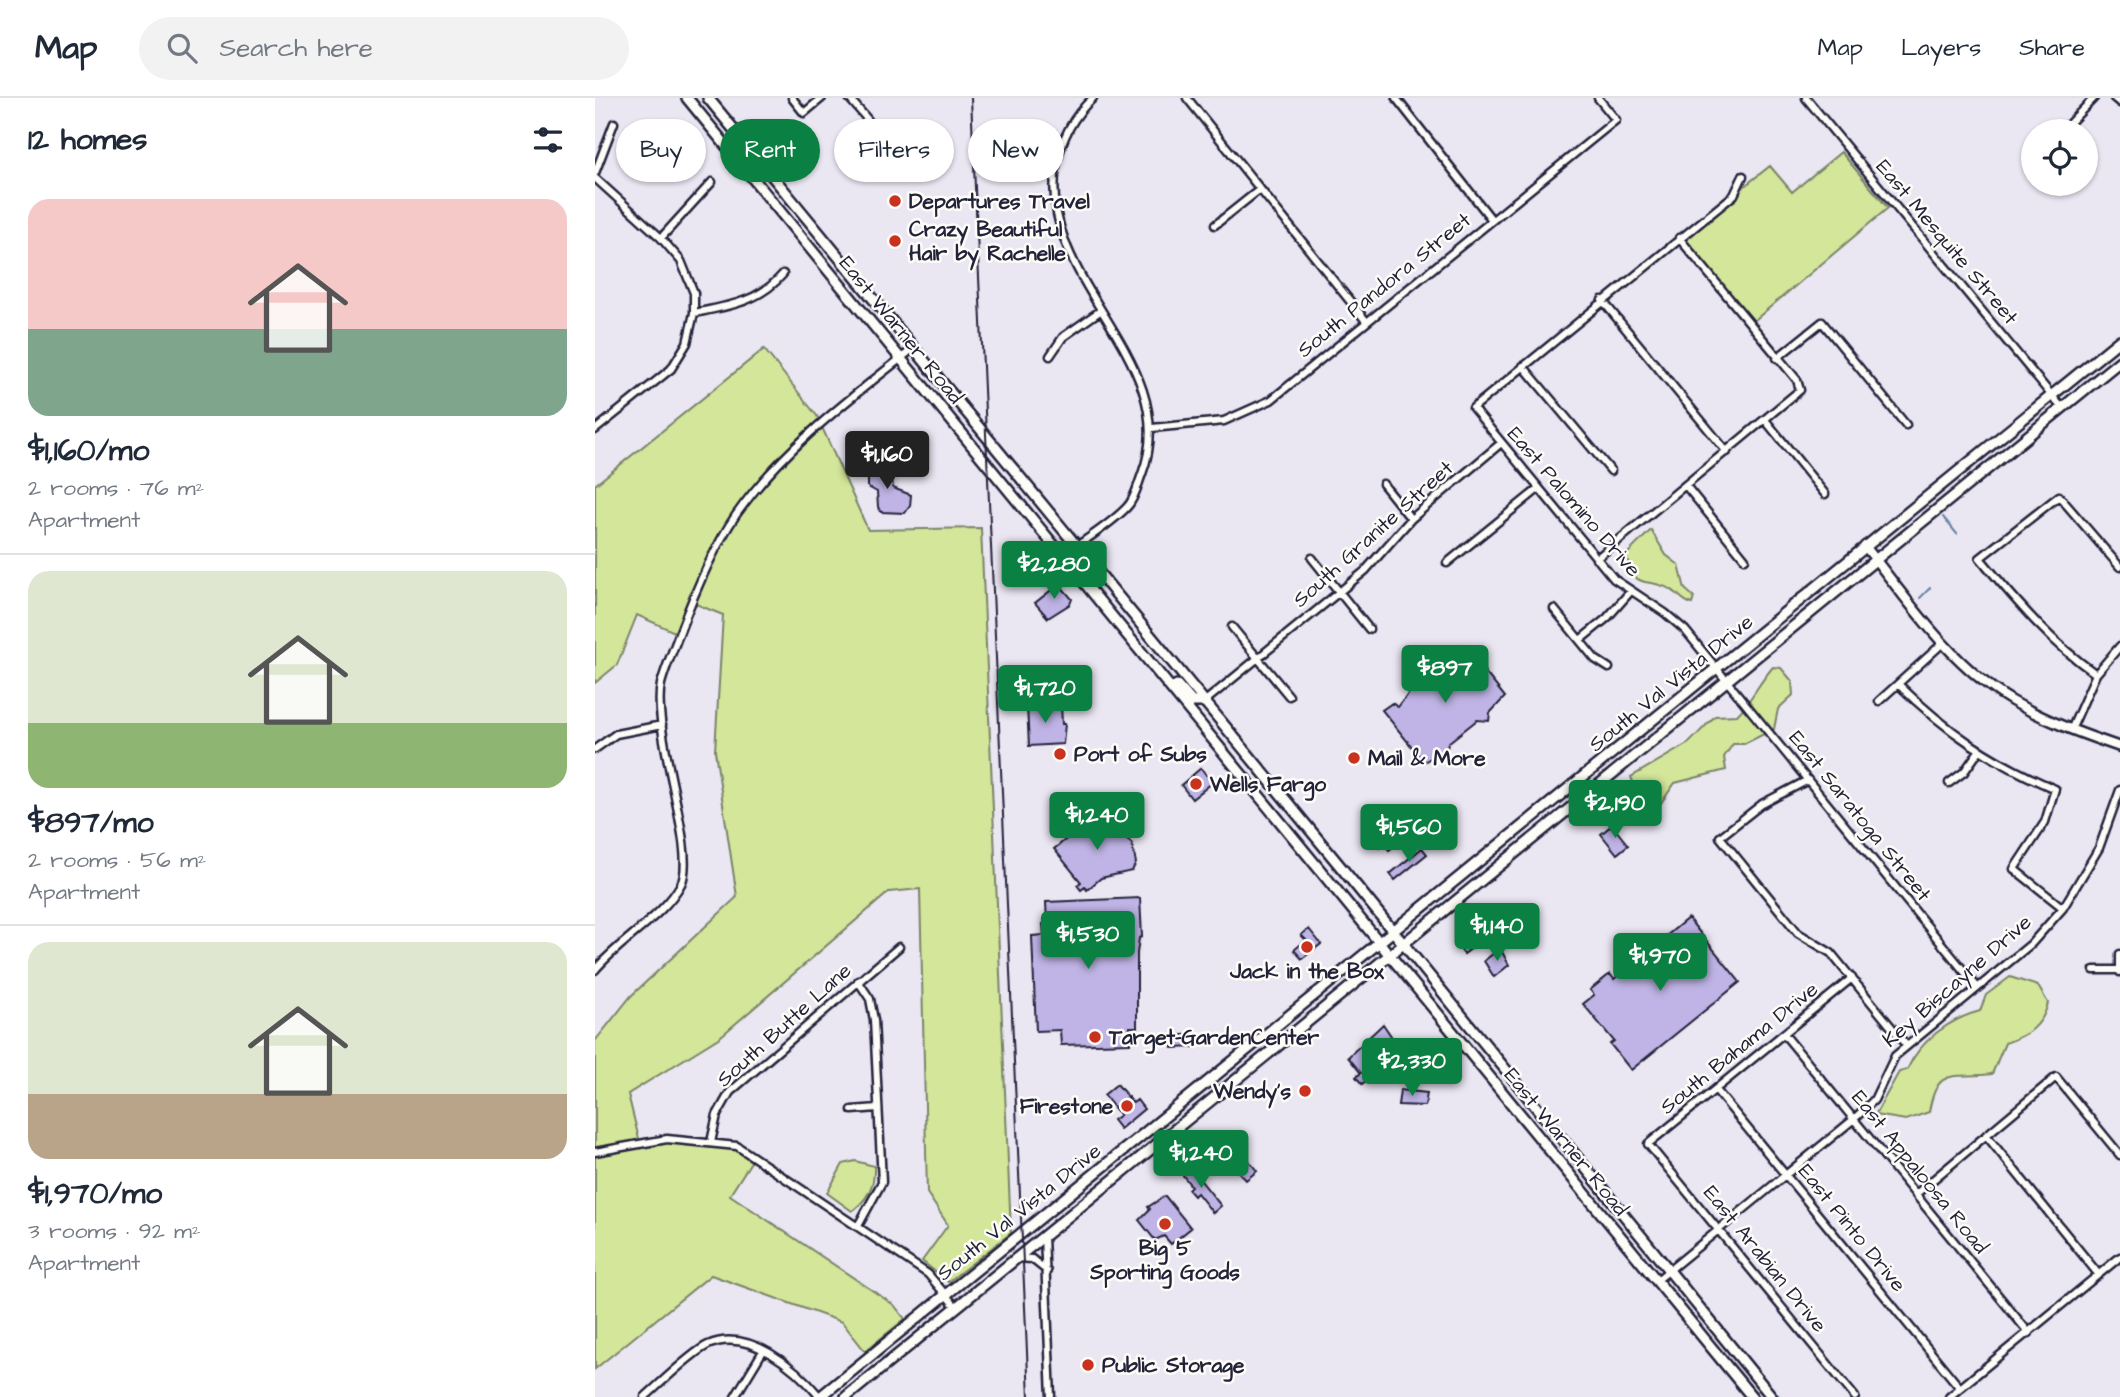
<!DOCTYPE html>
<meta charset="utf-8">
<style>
:root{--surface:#fff;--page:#f2f2f3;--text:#1f2937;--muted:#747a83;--line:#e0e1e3;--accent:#0b8043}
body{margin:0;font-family:"Architects Daughter",sans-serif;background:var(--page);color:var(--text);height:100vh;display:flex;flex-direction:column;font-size:26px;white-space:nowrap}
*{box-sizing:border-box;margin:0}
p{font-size:23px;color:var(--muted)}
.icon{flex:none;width:38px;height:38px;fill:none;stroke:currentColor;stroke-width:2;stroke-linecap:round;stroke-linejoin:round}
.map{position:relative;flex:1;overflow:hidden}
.drawer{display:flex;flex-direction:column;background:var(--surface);width:595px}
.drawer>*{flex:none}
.top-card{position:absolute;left:21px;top:21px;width:665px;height:63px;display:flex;gap:14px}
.buttons{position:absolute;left:1426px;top:21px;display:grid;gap:14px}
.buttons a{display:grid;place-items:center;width:77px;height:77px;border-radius:50%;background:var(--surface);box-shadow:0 2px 5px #0004;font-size:35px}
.price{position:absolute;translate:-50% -60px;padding:0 16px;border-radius:7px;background:var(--accent);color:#fff;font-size:23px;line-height:46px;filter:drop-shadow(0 2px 4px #0008)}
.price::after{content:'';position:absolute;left:50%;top:42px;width:21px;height:16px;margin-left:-10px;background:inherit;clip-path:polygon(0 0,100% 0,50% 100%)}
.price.active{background:#222;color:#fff}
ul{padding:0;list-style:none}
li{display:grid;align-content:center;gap:14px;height:371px;padding:0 28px}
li+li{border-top:2px solid var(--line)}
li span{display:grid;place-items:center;height:217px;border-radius:21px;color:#555}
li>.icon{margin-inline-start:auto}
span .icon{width:126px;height:126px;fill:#fffc;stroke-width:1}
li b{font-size:30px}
h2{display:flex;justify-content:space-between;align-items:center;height:84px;padding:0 28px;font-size:30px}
.tag{padding:0 24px;border-radius:32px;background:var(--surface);box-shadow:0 2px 5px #0004;font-size:24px;line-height:63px}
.tag.active{background:var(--accent);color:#fff}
header{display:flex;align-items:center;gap:42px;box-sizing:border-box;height:98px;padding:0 35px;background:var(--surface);border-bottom:2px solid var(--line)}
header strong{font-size:33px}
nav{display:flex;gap:38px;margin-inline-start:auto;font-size:24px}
.search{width:490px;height:63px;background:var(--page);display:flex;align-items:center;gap:18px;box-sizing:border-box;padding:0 24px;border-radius:38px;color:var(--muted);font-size:26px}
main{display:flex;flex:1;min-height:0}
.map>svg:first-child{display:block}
</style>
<header>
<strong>Map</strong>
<div class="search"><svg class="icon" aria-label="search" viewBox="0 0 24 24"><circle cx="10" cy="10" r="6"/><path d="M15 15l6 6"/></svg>Search here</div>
<nav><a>Map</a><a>Layers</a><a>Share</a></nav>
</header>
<main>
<section class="drawer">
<h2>12 homes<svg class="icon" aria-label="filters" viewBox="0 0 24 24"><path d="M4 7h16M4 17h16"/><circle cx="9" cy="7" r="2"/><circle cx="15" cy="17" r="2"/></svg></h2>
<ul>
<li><span style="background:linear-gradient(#f6c9c9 60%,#7fa58c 0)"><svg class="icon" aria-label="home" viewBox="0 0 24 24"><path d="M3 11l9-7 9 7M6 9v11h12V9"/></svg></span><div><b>$1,160/mo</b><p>2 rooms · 76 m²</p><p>Apartment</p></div></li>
<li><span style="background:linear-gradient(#dfe7d0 70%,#8fb573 0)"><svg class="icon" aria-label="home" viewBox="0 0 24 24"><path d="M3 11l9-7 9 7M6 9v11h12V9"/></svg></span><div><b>$897/mo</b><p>2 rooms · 56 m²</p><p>Apartment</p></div></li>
<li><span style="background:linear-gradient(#dfe7d0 70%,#b9a48a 0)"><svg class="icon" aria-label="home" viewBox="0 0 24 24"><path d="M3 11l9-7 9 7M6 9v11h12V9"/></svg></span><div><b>$1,970/mo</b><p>3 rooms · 92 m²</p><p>Apartment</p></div></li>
</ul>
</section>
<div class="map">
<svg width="1525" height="1299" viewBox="0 0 1525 1299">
<rect width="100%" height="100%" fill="#eae6f2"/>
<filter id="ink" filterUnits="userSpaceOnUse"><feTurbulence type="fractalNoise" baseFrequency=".0143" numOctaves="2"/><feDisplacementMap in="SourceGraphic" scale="14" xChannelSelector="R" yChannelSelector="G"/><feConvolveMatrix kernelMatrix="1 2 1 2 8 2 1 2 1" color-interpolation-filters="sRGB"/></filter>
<g filter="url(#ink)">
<path fill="#d3e69a" stroke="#7a846a" stroke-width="2" d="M1246,54l47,56 -138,116 -71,-86 91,-72 22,26z
M169,251l53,67 51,114 113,-2 30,705 -63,49 -26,-21 26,-36 -21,-32 -7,-304 -31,3 -169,145 -92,57 12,49c36,-6 83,-6 114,14l-24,38 164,110 11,14 -40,32 -23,-29 -131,-47 -116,94v-328l36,-45 106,-99 -22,-146 8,-136 -32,-13 -12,32 -42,-19 -20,50 -22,18v-198z
M1056,432l15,25 13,10 6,24 9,8 -2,7c-9,-2 -14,-11 -22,-15 -26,-13 -34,4 -44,-34z
M1178,569l8,1 11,13 1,14 -15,14 -4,20 -30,15h-11l-9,13 2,13 -51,13 -21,30 -10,-4 -13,-32 58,-34 26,-27 22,-1c15,-15 21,-31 36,-48z
M1415,879l28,9 10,17c-6,24 -20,32 -43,40l-13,31c-39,5 -55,-9 -63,38l-23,8 -31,-5 24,-43 8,-2c13,-30 43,-51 73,-59l6,-16z
M260,1063l19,5c1,18 -6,34 -22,45l-25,-18 16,-29z"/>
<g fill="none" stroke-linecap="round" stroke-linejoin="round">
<path stroke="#6384a6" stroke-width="2" d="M1348,419l14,17
M1325,500l10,-10"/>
</g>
<path fill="#bfb4e5" stroke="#22223b" stroke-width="2" d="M273,364l16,2 2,12 6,1 1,11 18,7 -1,11 -5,7 -24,-1 -3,-5 -1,-15 -9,-5z
M464,486l13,15 -2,5 -22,14 -13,-15z
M868,547l42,52 -15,16 -1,8 -12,-1 -29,23 -2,11 -7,-1 -15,9 -42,-52 10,-7 6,4 19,-24 4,5 10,-7 -5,-6 30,-15 -3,-7z
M466,606l1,20h3l-2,20 -34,2 -2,-40z
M606,670l11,15 -20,16 -11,-14z
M506,713l31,33 4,19 -4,8 -31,7 -14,12 -2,-3 -4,3 -4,-5 4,-3 -27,-33z
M803,716l14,13 -6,5 3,3 -20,15 -4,-5 -5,3 -9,-11z
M1017,727l16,20 -11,9 -16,-20z
M827,750l5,6 -32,26 -5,-6z
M545,800l2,39 -3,1 -2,15v74h-7v16l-69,2 -1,-15 -24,1 -4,-95 12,-1 -1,-11h4l-1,-22z
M1093,820l52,64 -109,88 -21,-26 4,-3 -31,-37 11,-9 -4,-5 20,-16 4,5z
M890,828l6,7 -27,21 -5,-6z
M714,831l12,15 -19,15 -8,-9 12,-10 -5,-5z
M905,850l9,17 -15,12 -10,-16z
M788,926l21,31 -35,28 -2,-3 -5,4 -6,-7 5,-4 -13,-16z
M600,936l1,13 -24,1 -1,-12z
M522,986l16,19 4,-3 7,9 -24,20 -7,-9 7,-5 -16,-20z
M805,992l27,3 -2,13 -27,-1z
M635,1039l27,34 -11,9 -30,-32z
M595,1069l31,39 -8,7 -16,-20 -3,3 -6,-7 3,-3 -9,-12z
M570,1098l26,32 -20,16 -7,-8 -9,4 -16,-20 11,-11 -2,-2z"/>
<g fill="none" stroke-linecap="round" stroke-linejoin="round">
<defs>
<path id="minor" d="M197,0l12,15 18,-15
M254,0l19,22
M592,0l179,223
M801,0l96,122
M1211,0l256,310
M1519,0l6,5
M1467,33l32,-33
M0,75l19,-50
M1148,78l-9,19 -261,213 141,171 51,34 20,17 292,357
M0,80l66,60 20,23 13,32v20l-7,30 -16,26 -76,61
M620,127l44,-35
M66,140l51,-56
M1007,202l125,152
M99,215c35,-7 65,-11 89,-39
M455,258l13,-19 37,-26
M1182,260l45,-36 84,103
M928,268l88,105
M1171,323l59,73
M557,330l72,-7 47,-21 345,-280 -18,-22
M788,386l28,35
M1091,388l59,73
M468,458c21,-16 46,-30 64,-49 8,-8 11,-23 15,-33 43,-113 -105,-192 -86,-307 5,-27 17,-51 37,-69
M717,460l57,71
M1001,461l204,-169 -3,-10 -118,-142
M852,465l90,-73
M959,511l41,50 14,9
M637,529l57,69
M985,542l27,-22 23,-26
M1501,576c-46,-32 -80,-73 -116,-116l79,-62 61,71
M1303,586c49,48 94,78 157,105l-10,33 -31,47 49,39
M1284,603l64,-58
M609,604l161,-131 46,-52 89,-75
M1476,632l25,-56 24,-28
M0,651l21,-15 46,-9
M1213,682l-46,24 -42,33 78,96 33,20 75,92
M1354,685l15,-11 15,-21
M1525,856v18
M0,872c24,-29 69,-54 86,-86 17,-31 -30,-154 -20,-200 4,-16 12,-33 18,-50 15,-40 33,-84 57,-119 46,-66 116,-118 178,-167
M1499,872h26
M1257,880l-204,166 207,253
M1189,936l245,299
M1121,992l244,298
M257,1012l26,-2
M1391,1037l113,140
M116,1044l6,-27 13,-23 169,-145
M0,1054l72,-13 70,7 191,128 28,33
M1321,1096l140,-117 64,78
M263,1128l24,-44 -8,-162 -4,-21 -12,-18
M449,1138l7,161
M421,1160l16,1 15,12
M1061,1183l198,-162 20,-19 21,-44 136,-112 32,-36 36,-60 21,-58
M50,1299c15,-13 46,-44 63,-52 41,-18 88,23 112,52
M140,1299l28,-46
M1354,1299l171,-140"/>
<path id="tertiary" d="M1270,448c44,56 85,118 147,155 34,20 70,33 108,46"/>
<path id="secondary" d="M92,0l1065,1299
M113,0l641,779 423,520
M582,587l15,17h12
M225,1299l1300,-1057
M251,1299l1274,-1036"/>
</defs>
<use href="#minor" stroke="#22223b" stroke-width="11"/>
<use href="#tertiary" stroke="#22223b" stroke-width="13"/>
<use href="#secondary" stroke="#22223b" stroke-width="14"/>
<use href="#minor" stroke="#fdfcf7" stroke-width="6"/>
<use href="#tertiary" stroke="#fdfcf7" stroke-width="8"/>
<use href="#secondary" stroke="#fdfcf7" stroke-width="9"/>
<path stroke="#22223b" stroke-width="2" d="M376,0l58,1299"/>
</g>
</g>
<g fill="#c8321e" stroke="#fdfcf7" stroke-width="2.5">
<circle cx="300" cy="103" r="7"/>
<circle cx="300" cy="143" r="7"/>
<circle cx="465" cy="656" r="7"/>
<circle cx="759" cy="660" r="7"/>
<circle cx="601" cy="686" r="7"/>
<circle cx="712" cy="849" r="7"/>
<circle cx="500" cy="939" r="7"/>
<circle cx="710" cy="993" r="7"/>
<circle cx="532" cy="1008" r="7"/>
<circle cx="570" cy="1126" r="7"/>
<circle cx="493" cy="1267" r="7"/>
</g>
<g text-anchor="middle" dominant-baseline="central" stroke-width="5" stroke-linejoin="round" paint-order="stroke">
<g font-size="21" font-weight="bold" fill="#22223b" stroke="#fdfcf7" text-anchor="start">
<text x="314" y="103">Departures Travel</text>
<text x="314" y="131">Crazy Beautiful<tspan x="314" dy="24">Hair by Rachelle</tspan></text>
<text x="479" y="656">Port of Subs</text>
<text x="773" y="660">Mail &amp; More</text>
<text x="615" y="686">Wells Fargo</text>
<text x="712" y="873" text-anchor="middle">Jack in the Box</text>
<text x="514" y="939">Target-GardenCenter</text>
<text x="696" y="993" text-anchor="end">Wendy's</text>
<text x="518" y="1008" text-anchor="end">Firestone</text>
<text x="570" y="1150" text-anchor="middle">Big 5<tspan x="570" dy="24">Sporting Goods</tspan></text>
<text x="507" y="1267">Public Storage</text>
</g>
<g font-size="21" fill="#22223b" stroke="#fdfcf7">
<text transform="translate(1352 144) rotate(50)">East Mesquite Street</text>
<text transform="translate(789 187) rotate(-39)">South Pandora Street</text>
<text transform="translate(306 232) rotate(51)">East Warner Road</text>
<text transform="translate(979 404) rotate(49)">East Palomino Drive</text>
<text transform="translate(778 436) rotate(-42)">South Granite Street</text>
<text transform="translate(1076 585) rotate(-39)">South Val Vista Drive</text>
<text transform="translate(1265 718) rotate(51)">East Saratoga Street</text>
<text transform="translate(1362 883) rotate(-41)">Key Biscayne Drive</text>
<text transform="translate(189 927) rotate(-42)">South Butte Lane</text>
<text transform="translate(1144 950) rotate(-39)">South Bahama Drive</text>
<text transform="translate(971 1044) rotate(51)">East Warner Road</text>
<text transform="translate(1325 1074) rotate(51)">East Appaloosa Road</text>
<text transform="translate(424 1114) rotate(-39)">South Val Vista Drive</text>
<text transform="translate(1257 1130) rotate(51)">East Pinto Drive</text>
<text transform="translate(1170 1161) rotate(51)">East Arabian Drive</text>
</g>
</g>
</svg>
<div class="buttons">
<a><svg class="icon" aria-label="locate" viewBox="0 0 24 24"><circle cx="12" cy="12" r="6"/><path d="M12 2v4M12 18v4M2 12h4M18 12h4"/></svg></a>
</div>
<b class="price active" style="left:292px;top:393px">$1,160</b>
<b class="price" style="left:459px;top:503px">$2,280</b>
<b class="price" style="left:850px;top:607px">$897</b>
<b class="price" style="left:450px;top:627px">$1,720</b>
<b class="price" style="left:1020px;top:742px">$2,190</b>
<b class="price" style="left:502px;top:754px">$1,240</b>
<b class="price" style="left:814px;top:766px">$1,560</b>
<b class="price" style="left:902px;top:865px">$1,140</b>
<b class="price" style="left:493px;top:873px">$1,530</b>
<b class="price" style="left:1065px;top:895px">$1,970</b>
<b class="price" style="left:817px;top:1000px">$2,330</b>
<b class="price" style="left:606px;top:1092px">$1,240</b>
<div class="top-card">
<a class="tag">Buy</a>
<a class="tag active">Rent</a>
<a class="tag">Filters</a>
<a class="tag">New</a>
</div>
</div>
</main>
